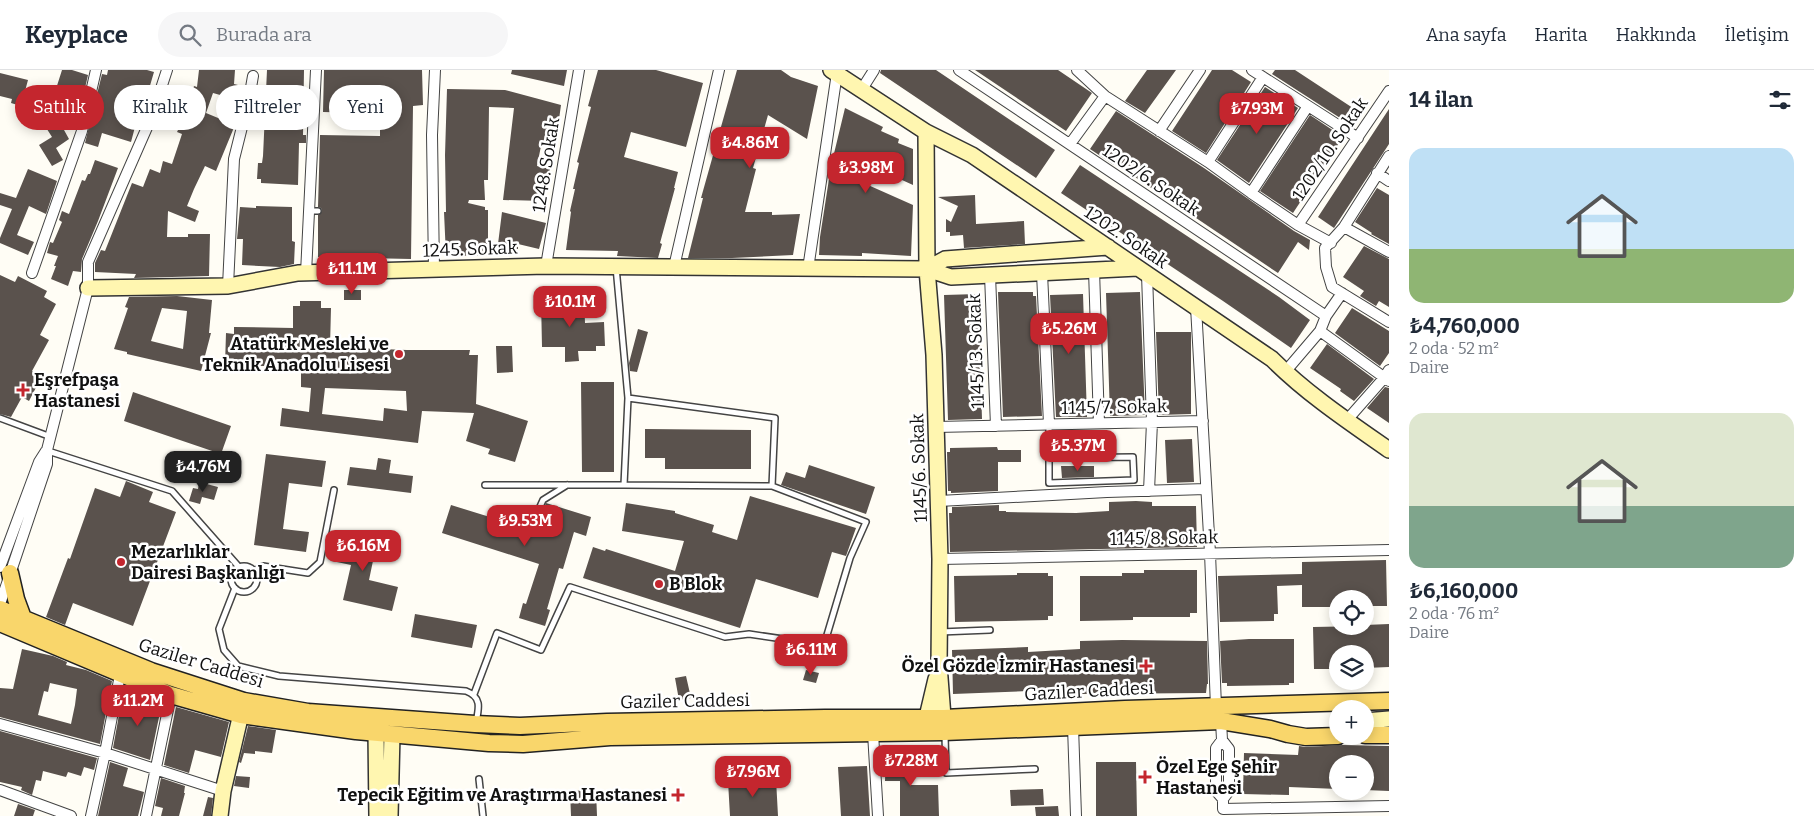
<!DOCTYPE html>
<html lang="tr">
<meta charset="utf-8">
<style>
:root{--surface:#fff;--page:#f6f6f7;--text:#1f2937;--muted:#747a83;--line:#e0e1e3;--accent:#c4262e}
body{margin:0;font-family:Bitter,serif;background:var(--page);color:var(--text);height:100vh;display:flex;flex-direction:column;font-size:19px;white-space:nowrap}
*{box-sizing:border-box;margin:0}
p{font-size:16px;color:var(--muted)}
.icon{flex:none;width:28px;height:28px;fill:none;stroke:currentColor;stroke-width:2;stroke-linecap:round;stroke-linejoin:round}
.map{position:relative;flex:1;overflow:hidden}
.side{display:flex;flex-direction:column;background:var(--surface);width:425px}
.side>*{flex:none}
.top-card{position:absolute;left:15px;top:15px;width:475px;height:45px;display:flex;gap:10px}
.controls{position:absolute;left:1329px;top:520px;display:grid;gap:10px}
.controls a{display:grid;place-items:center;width:45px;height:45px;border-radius:50%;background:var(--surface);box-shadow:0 2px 12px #0003;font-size:25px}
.price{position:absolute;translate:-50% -42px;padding:0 11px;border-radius:10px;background:var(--accent);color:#fff;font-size:16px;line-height:32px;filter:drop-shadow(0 1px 2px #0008)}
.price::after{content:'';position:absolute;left:50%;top:30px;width:15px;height:11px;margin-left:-8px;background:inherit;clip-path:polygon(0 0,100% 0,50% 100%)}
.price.active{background:#222;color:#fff}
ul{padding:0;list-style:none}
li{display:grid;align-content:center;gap:10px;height:265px;padding:0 20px}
li span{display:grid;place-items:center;height:155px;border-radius:15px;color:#555}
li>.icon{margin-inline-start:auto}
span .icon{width:90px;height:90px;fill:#fffc;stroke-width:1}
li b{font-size:21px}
h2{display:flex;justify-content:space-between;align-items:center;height:60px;padding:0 20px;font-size:21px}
.tag{padding:0 18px;border-radius:22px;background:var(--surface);box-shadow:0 2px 12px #0003;font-size:18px;line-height:45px}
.tag.active{background:var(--accent);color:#fff}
header{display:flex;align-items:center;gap:30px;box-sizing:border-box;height:70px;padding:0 25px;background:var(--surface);border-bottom:1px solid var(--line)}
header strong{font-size:24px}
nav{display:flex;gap:28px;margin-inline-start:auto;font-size:18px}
.search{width:350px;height:45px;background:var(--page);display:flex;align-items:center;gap:12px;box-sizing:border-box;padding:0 18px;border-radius:28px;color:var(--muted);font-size:19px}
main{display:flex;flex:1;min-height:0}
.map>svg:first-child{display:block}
</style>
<header>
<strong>Keyplace</strong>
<div class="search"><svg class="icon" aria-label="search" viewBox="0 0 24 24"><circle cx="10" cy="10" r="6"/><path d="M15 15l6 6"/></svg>Burada ara</div>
<nav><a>Ana sayfa</a><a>Harita</a><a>Hakkında</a><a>İletişim</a></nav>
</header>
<main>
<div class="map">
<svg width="1389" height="746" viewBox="0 0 1389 746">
<rect width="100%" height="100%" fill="#fffdf5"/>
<path fill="#5a524d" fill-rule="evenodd" d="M62,0h10l16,5 -11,48 -13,7 5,9 -13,9 7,12 -11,6 -13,-21 13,-8 -7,-11 14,-9 -7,-11 17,-9 -14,-5z
M108,0h39l7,2 -5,17 -12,-3 -6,22 14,4 -6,16 -4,-1 -4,15 -29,-9 -4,14 -13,-4 17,-69 5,1z
M199,0h36l-1,14 8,2 -4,14 -25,-7 -7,20 29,12 -19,46 -11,-5 -11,23 -7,17 12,5 -4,11 -27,-11 -1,26h21v-3h22l-1,42 -75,2 2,-4 -41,-2v-9l6,-13 4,1 27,-68 11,4 7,-18 10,4 3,-12 9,3 10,-30 -5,-2 4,-8 -11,-4 8,-19 10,4 6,-19 3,1z
M267,0h37l-1,65h3v8h-7l-1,42 -37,-2v-4h-4l1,-16h4l1,-7z
M324,0h98l1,35 -10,1 -2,153 -93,-2v-42l4,-4 -1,-3 -3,-1 2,-72 60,1v-17h2l-1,-31 -18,-1 -1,26 -39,-1z
M512,0h55l-3,16 -53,-12z
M598,0h58l47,13 -17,64 -55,-15 -7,25 54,15 -4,16h1l-15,55 2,1 -4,14 -41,-2 1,-5 -52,-1 5,-38 -1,-1 5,-22h-2l6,-26 -2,-1 14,-55 -3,-1z
M737,0h44l10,7 27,9 -11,53 -39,-24 -15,53 3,1 -11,43h27v3l28,-1 -7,41 -61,3h-44l15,-60h-2z
M881,0h55l119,80 -19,28 -156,-105z
M975,0h83l34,23 -26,38z
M1147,0h29l-31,43 -20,-12z
M1212,0h20l19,12 -45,71 -34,-22z
M1275,0h20l64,42 -8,13 -79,-51z
M0,3l28,7 -7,26 -10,-3 1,-4 -12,-3z
M1265,17l33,21 -49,75 -32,-23z
M447,19l58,1 56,15 -6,43 -14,-2 -4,20 13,3 -6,32 -41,-1 11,-92 -25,-1 -1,73h-4l1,20h-16l-1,3 17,4v3h3v33l10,1 4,-32 44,11 -7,26 -21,-5v5h-18v6l-54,1 -2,-44h2l-1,-57z
M845,38l38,19 -2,4 18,8 -1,4 15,6v36l-42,-19 -3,19 45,20 -2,51 -49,-3v3l-43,-1 1,-18 11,-71z
M1389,39v35l-55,84 -16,-11z
M1116,41l88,57 90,63 16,9 -1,10 -11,-8 -20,31 -140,-94 -23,-15 -1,1 -24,-16z
M1310,45l33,22 -50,76 -33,-22z
M95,90l23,8 -20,53 -16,38 -1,13 -8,-1 -5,15 -17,-7 5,-13h-2l4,-10 -11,-3 3,-11 3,1 9,-21 -3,-2 3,-9 7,3 13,-34 3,1 3,-7h2z
M1080,95l199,132 31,23 -19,28 -68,-47 -162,-108z
M28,99l29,12 -11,33 -17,-8 -12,29 17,7 -6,13 -28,-12v-5l12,-29 -12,-4v-12l16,5z
M1377,118l12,7v49l-18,-10 1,-1 -17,-11z
M975,125l1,29 48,-3 1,23 -61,4 -1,-13 -13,1v-4h-4v-13l5,3 7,-16 -20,-9z
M256,136l36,1v34l3,1 -1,22 -14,3 -38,-2 1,-26h-6l3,-32 16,1z
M1364,176l25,13v48l-10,-6 -3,5 -16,-10 4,-5 -21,-14z
M0,205l15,7 3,-6 29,15 -3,6 12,7 -16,31 9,5 -17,31 10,5 -13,25 -7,-4 -11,20 -11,-3z
M344,220h17v10h-17z
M998,222h35v4h3l6,120 -39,1z
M1140,222l5,123 -35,1 -4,-123z
M978,224l4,125 -34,1 -4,-125z
M1083,224l4,123h-31l-6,-122z
M177,226l35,4 -3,33h2l-10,38 -74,-17v-2l-13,-3 14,-41 -3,-1 4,-10zM162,238l25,3 -4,38 -32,-8z
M584,228l1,25 19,-1 1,24h-9v5h-18l1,10 -14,1v-15h-23l-1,-48z
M300,231h21v7h10l-1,39 77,3h63l-1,5h9l-2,49 52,17 -13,41 -27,-8 2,-5 -24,-8 8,-28 -52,-2 -4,32 -138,-17 2,-18 27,4 2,-24 -10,-1v-20l-76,-2 1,-32 8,1v-7l59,1v-22h7zM325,318l81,3 1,20 -23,-3 -1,13 -61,-7z
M1352,238l37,23v22l-9,13 -45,-33z
M638,259l10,3 -11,40 -7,-1 -1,-8z
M1156,262h35v82l-32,1z
M1327,274l47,35 -20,22 -14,-10 1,-2 -31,-21z
M496,276h16l1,26 -16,1z
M581,312h33v90h-32z
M1385,317l4,1v35l-22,-15z
M133,322l98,34 -10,28 -97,-33z
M645,359l106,1v39h-86v-11h-20z
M1192,369l2,43 -27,1 -2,-43z
M997,377l1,3h23v12h-23v29l-47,2v-2h-3l-1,-39h3v-4z
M266,384l60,7 -4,26 -33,-4 -6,46 26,3 -3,20 -52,-7z
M378,388l13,2 -2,13 24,3 -2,17 -64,-8 3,-18 26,3z
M809,395l66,22 -9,27 -85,-29 5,-13 19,6z
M1061,396h33v11l-32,1z
M126,411l27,11 -4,10 27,10 -43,114 -60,-23 -8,22 -19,-8 22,-59 2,1 25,-71 25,9z
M199,412l19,5 -4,13 -12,-3 -2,7 -11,-3 4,-13 5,1z
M750,426l106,32 -10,28 -14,-4 -14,46 -62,-19 -16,49 -157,-50 10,-31 12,4 1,-2 69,22 9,-30 -62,-10 4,-28 49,8v2l39,12 -2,7 25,8z
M1136,431l16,1v4h44l1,41 -247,5 -1,-39h3v-6l47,-2v6h7v1l70,1 33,-2v-9z
M546,433l45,14 -5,19 -12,-4 -11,37 -4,-1 -12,41 3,1 -5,16 -26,-8 4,-15 3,1 13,-40 -97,-31 9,-28 84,26z
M347,460l31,7 -9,43 29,7 -6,24 -49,-11 8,-35 -19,-4 5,-23 8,1z
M1386,490l1,46h-22v-7h-27v8h-36v-22l-25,1 1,28h-4v7l-54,1 -2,-46 84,-2v-12z
M1144,500h53v43h-7v4h-57v3l-53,1v-45h42v-3h22z
M1017,503h31v3h5v40h-5v4l-93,2 -1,-46 63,-1z
M415,544l62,11 -5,23 -61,-11z
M1389,554v43l-24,1v-14h-27v15h-24l-1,-42 52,-1v-1z
M1249,569h45v44h-5v2l-62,1v-3h-5l-2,-42z
M1122,570l85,1 1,43h-1l-1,9 -125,1v-5l-128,5 -1,-44 76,-3v5l52,-3v-8z
M22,579l31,7 14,6 -1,3 20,5 26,11 -12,63 -100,-27v-29l13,1zM50,613l27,6 -2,16 -4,19 -33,-9 6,-24 4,1z
M806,600l13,3 -3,10 -13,-3z
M686,606l5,22 -12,2 -4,-22z
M134,622l9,2 -1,4 20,5 -12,57 -37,-12 8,-44 9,2z
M176,637l53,15 -8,35 -26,-7 -6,23 -25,-8z
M248,656l28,4 -4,23 -17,-2v3l-11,-1 -3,10 -2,-1z
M0,661l97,27 -3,12 -10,-3 -3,9 -13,-4 -2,5 -23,-6 -2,10 -5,-1 -4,15 -11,-5 1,-3 -22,-5z
M1343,675l46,1v45l-24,-1v-26h-27v25l-49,-2v8l-46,-1 1,-41 54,2 1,-9 7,1z
M886,681l25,1 -1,33h28l1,31h-39v-35h-15z
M110,692l18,6 -5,18 21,6 -6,24h-40z
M1096,692h40l1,54h-41z
M867,696l3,50h-29l-3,-49z
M236,706l14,1 -1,11 -15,-2z
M161,708l24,8 -1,7h1l-6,23h-18l2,-8 -8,-2z
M776,709l2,37h-48l-2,-35z
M1043,719l1,16 -33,1 -1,-16z
M596,720l1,26h-26l-1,-25z
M208,727l5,1 -2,18h-8z
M18,734l17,6 -2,6h-19z
M1058,736l1,10h-23l-1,-9z"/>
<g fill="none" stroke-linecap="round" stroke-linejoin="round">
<defs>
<path id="lane" d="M309,141h9
M628,328l147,20 -3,68
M0,348l51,19
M48,381l124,40 67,76
M1049,388l84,-1 1,23 -85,3v-58
M485,415h139
M534,450l9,-20 24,-15
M231 509a13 13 0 1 1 26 0a13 13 0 1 1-26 0Z
M254,501l9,-5 45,7 12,-11 14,-72
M235,518l-16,41 5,21 14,16 41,10 187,15c16,6 13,17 10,31
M940,562l50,-2
M474,624l23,-61 44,17 29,-63 155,50 24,-3 75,11 26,-87 16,-36 -94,-36 -148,-1 4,-87 -12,-131
M945,665l1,38 89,-4
M479,709l4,37"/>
<path id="street" d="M959,0l367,246
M1077,0l28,26 103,66 43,31 47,32 33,18
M1252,0l106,68
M862,19l12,-19
M1159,61l41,-61
M1070,74l35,-48
M1389,86l-45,71 -19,21 1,19 6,20 57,35
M1208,92l55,-85
M1377,103l12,8
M1251,123l57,-87
M1298,155l91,-134
M1344,157l45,25
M546,196l33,-196
M674,197l45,-197
M434,199l-2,-134 3,-65
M808,199l29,-196
M1094,200l5,153
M32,203l50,-142 14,-61
M306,203l10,-203
M1042,203l7,151
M1147,204l5,148 -3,69
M990,205l6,151
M228,216l6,-127 15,-60 4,-23
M1196,237l14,246 6,154
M1320,261l69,50
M1285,302l35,-41 6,-15 16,-23
M1347,350l37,-42 5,-8
M936,357l267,-6
M939,431l168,-9 99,-3
M940,489l449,-9
M0,497l39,-105 7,-11
M0,534l47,-140v-14l41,-162v-26l64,-146 15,-46
M1221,651l1,19 -6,8v43l7,8v10l166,-3
M0,654l105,29 118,38
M1073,656l3,90
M873,663l5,83
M1222,670l7,9v42l-6,8
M0,720l71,26
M91,746l14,-63 15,-78
M146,746l25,-121"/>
<path id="secondary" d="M831,0l95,62 46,23 300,204c35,35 77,63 117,91
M926,62l1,137 7,86 6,204 -1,106 5,65
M927,199l18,-10 163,-12
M88,218l140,-2 70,-13 248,-7 381,3 24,8 187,-9
M927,647l9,-38
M1365,651l24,-2
M376,662l1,84
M220,746l3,-25 20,-86
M390,746l2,-82"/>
<path id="primary" d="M10,503l6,26 7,19
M0,539l151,62 93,30 64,11 167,12 45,2 87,-4 218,-4h119l181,-9 264,-8
M0,553l171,72 70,20 115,16 133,12 34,1 87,-7 334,-5 277,-11 49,8 18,5 18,3 32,-1
M1365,665h24"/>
</defs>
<use href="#lane" stroke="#444" stroke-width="8"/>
<use href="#street" stroke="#444" stroke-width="12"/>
<use href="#secondary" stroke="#333" stroke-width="18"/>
<use href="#primary" stroke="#222" stroke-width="19"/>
<use href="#lane" stroke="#fff" stroke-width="5"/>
<use href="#street" stroke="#fff" stroke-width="10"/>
<use href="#secondary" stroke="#fff6b0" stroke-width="15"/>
<use href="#primary" stroke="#f9d66b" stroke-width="16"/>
</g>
<g fill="#c4262e" stroke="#fff" stroke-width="2">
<circle cx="399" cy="284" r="5"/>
<path d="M20.5 312.5h5v5h5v5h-5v5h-5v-5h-5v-5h5z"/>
<circle cx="121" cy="492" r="5"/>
<circle cx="659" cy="514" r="5"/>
<path d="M1143.5 588.5h5v5h5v5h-5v5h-5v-5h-5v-5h5z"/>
<path d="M1142.5 699.5h5v5h5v5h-5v5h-5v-5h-5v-5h5z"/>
<path d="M675.5 717.5h5v5h5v5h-5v5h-5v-5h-5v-5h5z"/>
</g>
<g text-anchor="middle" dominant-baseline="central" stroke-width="5" stroke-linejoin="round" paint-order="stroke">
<g font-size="18" fill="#111" stroke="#fff">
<text transform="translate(1330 79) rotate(-56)">1202/10. Sokak</text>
<text transform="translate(546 95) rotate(-81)">1248. Sokak</text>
<text transform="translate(1151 110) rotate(34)">1202/6. Sokak</text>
<text transform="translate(1126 167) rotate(34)">1202. Sokak</text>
<text transform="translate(470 179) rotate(-2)">1245. Sokak</text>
<text transform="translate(976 281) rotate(-92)">1145/13. Sokak</text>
<text transform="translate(1114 337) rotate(-1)">1145/7. Sokak</text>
<text transform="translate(919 398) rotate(-92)">1145/6. Sokak</text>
<text transform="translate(1164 468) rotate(-1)">1145/8. Sokak</text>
<text transform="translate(201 593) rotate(17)">Gaziler Caddesi</text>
<text transform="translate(1089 621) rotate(-3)">Gaziler Caddesi</text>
<text transform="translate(685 631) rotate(-1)">Gaziler Caddesi</text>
</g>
<g font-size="18" font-weight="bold" fill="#111" stroke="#fff" text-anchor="start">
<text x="389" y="274" text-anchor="end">Atatürk Mesleki ve<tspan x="389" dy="21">Teknik Anadolu Lisesi</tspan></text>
<text x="34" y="310">Eşrefpaşa<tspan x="34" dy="21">Hastanesi</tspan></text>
<text x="131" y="482">Mezarlıklar<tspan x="131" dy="21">Dairesi Başkanlığı</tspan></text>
<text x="669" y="514">B Blok</text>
<text x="1135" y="596" text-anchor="end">Özel Gözde İzmir Hastanesi</text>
<text x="1156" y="697">Özel Ege Şehir<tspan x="1156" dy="21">Hastanesi</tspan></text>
<text x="667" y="725" text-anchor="end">Tepecik Eğitim ve Araştırma Hastanesi</text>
</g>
</g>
</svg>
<div class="controls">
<a><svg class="icon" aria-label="locate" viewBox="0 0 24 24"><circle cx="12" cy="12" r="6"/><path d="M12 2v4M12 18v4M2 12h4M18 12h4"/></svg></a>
<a><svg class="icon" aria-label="layers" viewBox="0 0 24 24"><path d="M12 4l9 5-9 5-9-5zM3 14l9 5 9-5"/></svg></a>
<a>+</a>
<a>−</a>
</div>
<b class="price" style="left:1257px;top:65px">₺7.93M</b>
<b class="price" style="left:750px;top:99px">₺4.86M</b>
<b class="price" style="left:866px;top:124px">₺3.98M</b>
<b class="price" style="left:352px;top:225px">₺11.1M</b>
<b class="price" style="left:570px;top:258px">₺10.1M</b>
<b class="price" style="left:1069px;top:285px">₺5.26M</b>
<b class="price" style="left:1078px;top:402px">₺5.37M</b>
<b class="price active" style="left:203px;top:423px">₺4.76M</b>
<b class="price" style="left:525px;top:477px">₺9.53M</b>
<b class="price" style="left:363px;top:502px">₺6.16M</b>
<b class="price" style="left:811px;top:606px">₺6.11M</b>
<b class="price" style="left:138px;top:657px">₺11.2M</b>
<b class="price" style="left:911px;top:717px">₺7.28M</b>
<b class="price" style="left:753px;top:728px">₺7.96M</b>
<div class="top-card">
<a class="tag active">Satılık</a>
<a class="tag">Kiralık</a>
<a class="tag">Filtreler</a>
<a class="tag">Yeni</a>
</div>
</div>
<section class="side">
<h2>14 ilan<svg class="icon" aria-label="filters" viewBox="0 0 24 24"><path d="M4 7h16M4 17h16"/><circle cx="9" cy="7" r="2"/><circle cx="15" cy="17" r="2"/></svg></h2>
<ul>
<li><span style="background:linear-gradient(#bfe0f5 65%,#8fb573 0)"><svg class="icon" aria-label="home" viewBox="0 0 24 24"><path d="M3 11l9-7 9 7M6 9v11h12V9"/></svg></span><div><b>₺4,760,000</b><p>2 oda · 52 m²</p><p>Daire</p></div></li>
<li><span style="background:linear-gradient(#dfe7d0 60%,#7fa58c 0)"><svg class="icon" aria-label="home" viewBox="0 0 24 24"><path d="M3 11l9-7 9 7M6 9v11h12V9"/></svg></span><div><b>₺6,160,000</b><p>2 oda · 76 m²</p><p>Daire</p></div></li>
</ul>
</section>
</main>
